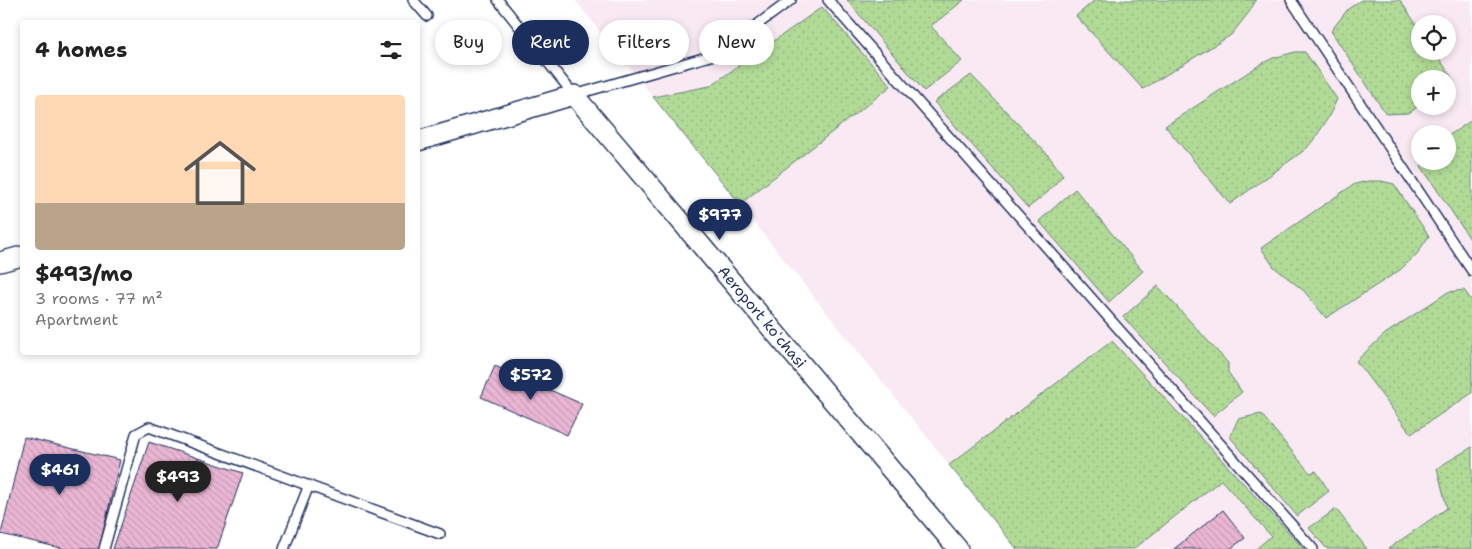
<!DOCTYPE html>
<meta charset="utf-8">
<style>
:root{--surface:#fff;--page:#f2f2f2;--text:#222;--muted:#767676;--line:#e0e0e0;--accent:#1b2f5e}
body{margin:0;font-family:"Shantell Sans",sans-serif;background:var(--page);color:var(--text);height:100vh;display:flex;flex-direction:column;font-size:19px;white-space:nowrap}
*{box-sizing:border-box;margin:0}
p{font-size:16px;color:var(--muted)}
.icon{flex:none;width:28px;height:28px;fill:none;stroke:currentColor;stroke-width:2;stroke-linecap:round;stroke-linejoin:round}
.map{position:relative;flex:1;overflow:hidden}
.sheet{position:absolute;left:20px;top:20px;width:400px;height:335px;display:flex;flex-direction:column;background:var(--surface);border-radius:5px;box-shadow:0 2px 8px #0003}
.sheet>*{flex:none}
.top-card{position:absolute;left:435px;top:20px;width:475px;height:45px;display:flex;gap:10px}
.buttons{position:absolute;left:1411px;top:15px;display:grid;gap:10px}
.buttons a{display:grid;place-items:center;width:45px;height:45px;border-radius:50%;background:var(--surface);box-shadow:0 2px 8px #0003;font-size:25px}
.price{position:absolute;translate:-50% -42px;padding:0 11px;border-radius:18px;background:var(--accent);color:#fff;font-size:16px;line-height:32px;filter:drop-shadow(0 1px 2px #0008)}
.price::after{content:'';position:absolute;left:50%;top:30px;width:15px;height:11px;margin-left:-8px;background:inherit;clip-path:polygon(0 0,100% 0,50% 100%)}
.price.selected{background:#222;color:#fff}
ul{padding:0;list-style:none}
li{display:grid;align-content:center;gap:10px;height:265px;padding:0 15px}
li+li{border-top:1px solid var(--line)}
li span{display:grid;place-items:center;height:155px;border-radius:5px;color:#555}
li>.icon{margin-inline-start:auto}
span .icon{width:90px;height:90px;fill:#fffc;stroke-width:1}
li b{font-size:21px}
h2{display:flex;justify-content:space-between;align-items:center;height:60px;padding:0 15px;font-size:21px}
.chip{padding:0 18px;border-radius:22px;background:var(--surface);box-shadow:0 2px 8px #0003;font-size:18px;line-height:45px}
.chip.selected{background:var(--accent);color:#fff}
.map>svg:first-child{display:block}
</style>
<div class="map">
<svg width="1472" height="549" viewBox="0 0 1472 549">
<defs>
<pattern id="grass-dots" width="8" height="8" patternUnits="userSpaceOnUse" patternTransform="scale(1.25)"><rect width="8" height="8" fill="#b1da96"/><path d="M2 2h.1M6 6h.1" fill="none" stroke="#98bb84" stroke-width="1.8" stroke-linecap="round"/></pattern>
<pattern id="building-back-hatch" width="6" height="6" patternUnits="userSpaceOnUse" patternTransform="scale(1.25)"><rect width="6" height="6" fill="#eab6d3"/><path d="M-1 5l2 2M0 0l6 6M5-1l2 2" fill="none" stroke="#c89db8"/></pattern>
</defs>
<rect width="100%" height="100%" fill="#fff"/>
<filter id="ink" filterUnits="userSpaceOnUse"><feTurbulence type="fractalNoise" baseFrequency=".02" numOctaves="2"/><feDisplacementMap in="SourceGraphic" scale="10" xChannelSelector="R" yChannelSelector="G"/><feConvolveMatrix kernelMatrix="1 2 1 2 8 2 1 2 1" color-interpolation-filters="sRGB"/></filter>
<g filter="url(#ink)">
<path fill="#f9e9f2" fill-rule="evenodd" d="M575,0h897v549h-455zM1420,24h28v27h-28zM1420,79h28v27h-28zM1420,134h28v27h-28z"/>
<path fill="url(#grass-dots)" stroke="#66847a" d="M847,0h117l-33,26 31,35 -38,30z
M1095,0h161l-6,11 -19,24 -88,54 -67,-73z
M1361,0h39l20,30v21h14l21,31 -7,5v-8h-28v26l-11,8 -23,1 -55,-83 17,-22z
M822,7l69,79 -151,118 -87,-107 57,-11z
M1295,52h10l32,47c-8,19 -18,35 -31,50l-76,55 -65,-78 96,-62 12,-6z
M971,75l77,80 15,20 -15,17 -20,16 -94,-106z
M1472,120v122l-51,-76 3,-5h24v-25z
M1368,181h13l13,3 35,52 -12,18 -17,16 -74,48 -22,-27 -30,-24 -13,-19 83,-57 11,-7z
M1075,189l68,82 -34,31 -70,-81z
M1158,286l70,77v9l14,20 -29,24 -90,-99z
M1464,290l8,11v92l-61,41 -55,-73 29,-27 63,-42z
M1112,341l192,208h-48l15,-13 -50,-56 -87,69h-117l-68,-84z
M1261,414l49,59 6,-2 13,20 -32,25 -67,-79 8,-18z
M1472,447v102h-84l59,-41 -10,-40z
M1336,509l31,40h-40l-18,-21z"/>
<path fill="url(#building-back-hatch)" stroke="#1b2f5e" d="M495,366l87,38 -15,31 -86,-38z
M24,437l96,23 -21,89h-34l-64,-15z
M149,442l94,31 -26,76h-104z
M1223,510l22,28 -15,11h-56z"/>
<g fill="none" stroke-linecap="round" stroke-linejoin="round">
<defs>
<path id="service" d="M413,0l14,16
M498,0l76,95 143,-41 74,-54
M828,0l485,549
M1291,0l181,271
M104,549l32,-115 13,-7 291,107
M284,549l25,-64"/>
<path id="minor" d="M418,141l156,-46 384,454
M0,262l22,-6"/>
</defs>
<use href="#service" stroke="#1b2f5e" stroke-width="12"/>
<use href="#minor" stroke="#1b2f5e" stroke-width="22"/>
<use href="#service" stroke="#fff" stroke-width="9"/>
<use href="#minor" stroke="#fff" stroke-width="19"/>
</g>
</g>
<g text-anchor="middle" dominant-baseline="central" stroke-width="4" stroke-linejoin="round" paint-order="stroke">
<g font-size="15" fill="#1b2f5e" stroke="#fff">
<text transform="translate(762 317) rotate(50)">Aeroport koʻchasi</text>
</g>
</g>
</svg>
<div class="buttons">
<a><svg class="icon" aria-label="locate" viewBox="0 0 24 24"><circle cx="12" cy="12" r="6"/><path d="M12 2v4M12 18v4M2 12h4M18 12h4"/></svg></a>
<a>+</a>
<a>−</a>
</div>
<b class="price" style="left:720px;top:241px">$977</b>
<b class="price" style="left:531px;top:401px">$572</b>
<b class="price" style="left:60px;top:496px">$461</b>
<b class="price selected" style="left:178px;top:503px">$493</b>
<div class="top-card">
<a class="chip">Buy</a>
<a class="chip selected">Rent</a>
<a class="chip">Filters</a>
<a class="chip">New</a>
</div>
<section class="sheet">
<h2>4 homes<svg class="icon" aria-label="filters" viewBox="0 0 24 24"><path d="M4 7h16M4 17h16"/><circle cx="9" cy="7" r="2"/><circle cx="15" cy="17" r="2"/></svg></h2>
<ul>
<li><span style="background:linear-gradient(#ffd9b3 70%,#b9a48a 0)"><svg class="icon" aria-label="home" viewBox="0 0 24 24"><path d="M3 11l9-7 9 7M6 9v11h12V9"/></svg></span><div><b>$493/mo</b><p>3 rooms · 77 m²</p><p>Apartment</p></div></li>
</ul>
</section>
</div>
